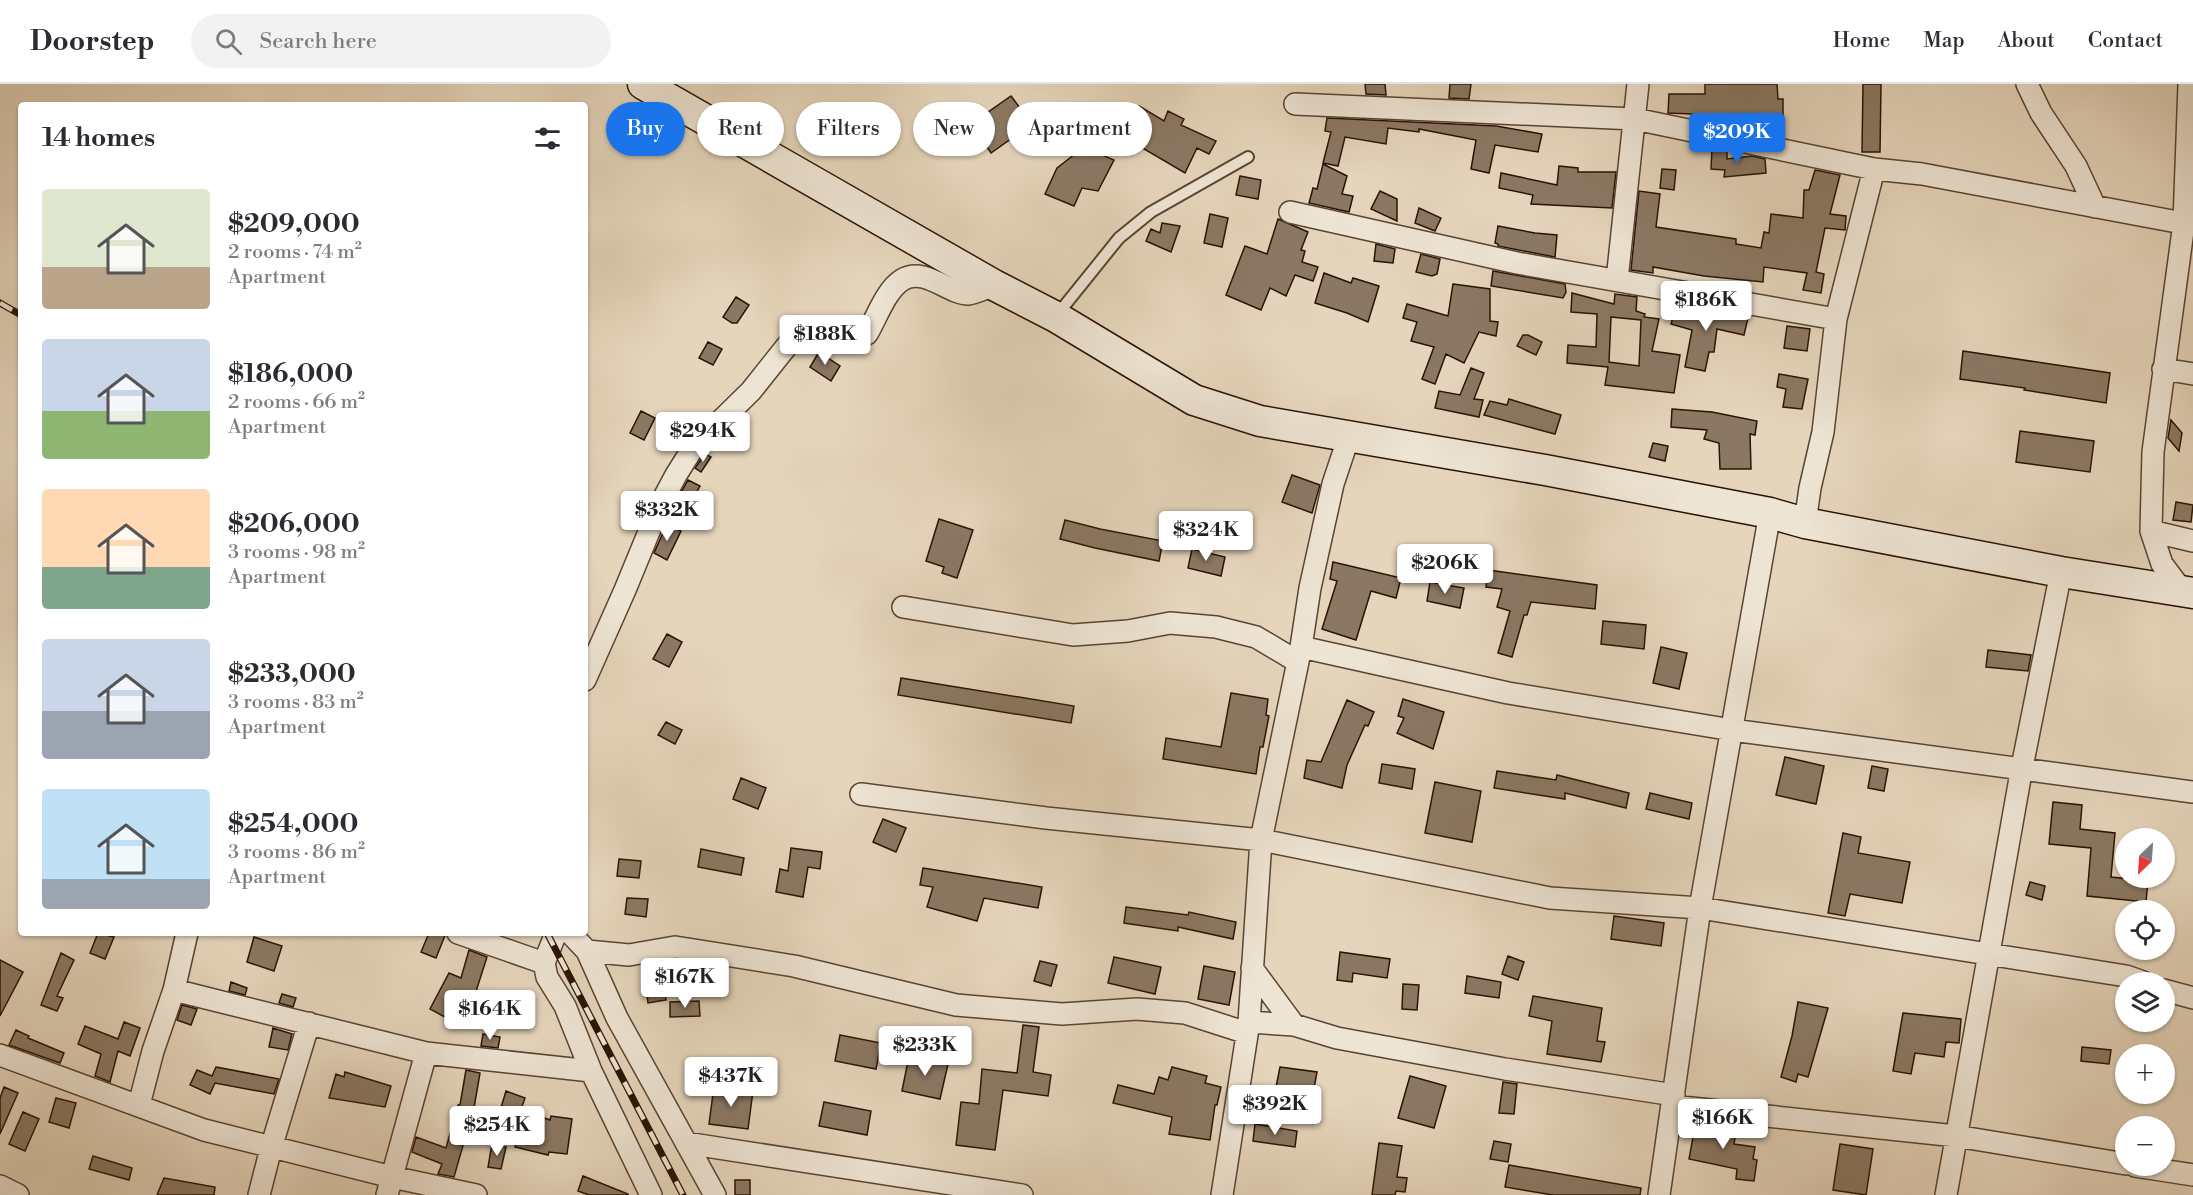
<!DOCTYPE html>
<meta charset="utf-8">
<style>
:root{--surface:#fff;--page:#f2f2f3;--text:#2b2b33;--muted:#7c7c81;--line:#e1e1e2;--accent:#1a73e8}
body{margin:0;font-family:"Libre Bodoni",serif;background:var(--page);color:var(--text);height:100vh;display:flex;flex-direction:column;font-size:22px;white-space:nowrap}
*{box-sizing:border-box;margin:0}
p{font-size:20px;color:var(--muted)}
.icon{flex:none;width:33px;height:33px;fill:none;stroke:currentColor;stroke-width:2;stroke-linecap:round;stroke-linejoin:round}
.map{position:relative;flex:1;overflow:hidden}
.drawer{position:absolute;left:18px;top:18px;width:570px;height:834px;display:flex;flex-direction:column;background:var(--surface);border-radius:6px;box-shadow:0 2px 4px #0004}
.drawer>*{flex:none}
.top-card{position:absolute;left:606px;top:18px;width:570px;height:54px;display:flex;gap:12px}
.needle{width:39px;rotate:205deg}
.tools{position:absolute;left:2115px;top:744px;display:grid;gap:12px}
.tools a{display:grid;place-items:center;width:60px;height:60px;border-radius:50%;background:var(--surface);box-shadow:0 2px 4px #0004;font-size:30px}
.price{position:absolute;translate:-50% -51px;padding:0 14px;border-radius:6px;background:#fff;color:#222;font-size:20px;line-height:39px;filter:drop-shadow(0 2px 3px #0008)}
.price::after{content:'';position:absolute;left:50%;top:36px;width:18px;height:14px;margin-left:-9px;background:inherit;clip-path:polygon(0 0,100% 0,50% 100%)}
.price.selected{background:var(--accent);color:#fff}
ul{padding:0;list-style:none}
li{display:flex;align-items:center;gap:18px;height:150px;padding:0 24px}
li span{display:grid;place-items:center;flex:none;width:168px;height:120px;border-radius:6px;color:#555}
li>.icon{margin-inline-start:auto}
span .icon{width:72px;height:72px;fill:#fffc;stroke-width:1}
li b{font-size:26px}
h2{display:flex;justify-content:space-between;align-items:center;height:72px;padding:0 24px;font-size:26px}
.pill{padding:0 21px;border-radius:27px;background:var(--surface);box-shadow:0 2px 4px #0004;font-size:21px;line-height:54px}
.pill.selected{background:var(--accent);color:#fff}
header{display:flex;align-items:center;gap:36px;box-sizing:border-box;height:84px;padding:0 30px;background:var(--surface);border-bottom:2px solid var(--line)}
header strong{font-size:28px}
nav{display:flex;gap:33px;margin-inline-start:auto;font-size:21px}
.search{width:420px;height:54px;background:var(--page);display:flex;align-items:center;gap:15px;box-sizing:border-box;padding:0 21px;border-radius:33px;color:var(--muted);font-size:22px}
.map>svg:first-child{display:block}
</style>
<header>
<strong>Doorstep</strong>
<div class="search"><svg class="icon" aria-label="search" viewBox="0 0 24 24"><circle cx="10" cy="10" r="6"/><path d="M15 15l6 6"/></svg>Search here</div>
<nav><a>Home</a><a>Map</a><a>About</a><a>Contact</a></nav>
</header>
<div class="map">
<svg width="2193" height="1111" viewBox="0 0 2193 1111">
<rect width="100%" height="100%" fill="#e5d5bb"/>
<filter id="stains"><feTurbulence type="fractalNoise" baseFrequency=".00333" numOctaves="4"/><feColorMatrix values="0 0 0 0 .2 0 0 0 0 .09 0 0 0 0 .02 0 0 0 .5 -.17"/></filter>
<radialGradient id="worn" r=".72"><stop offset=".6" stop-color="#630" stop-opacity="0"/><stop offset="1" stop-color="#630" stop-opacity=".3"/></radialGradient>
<path fill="#8b7863" stroke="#2a1304" stroke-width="1.5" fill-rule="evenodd" d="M1365,0h20l1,11 -20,-1z
M1450,0h21l-2,15 -20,-1z
M1705,0h72l1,15h5v25l-48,3 -44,-9 1,-4 -24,-1 1,-19h36z
M1863,0h18l-1,68h-18z
M1011,12l21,28 -41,29 -20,-29z
M1139,22l25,15 4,-10 16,8 -3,6 35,16 -7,13 -12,-6 -12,25 -63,-37z
M1327,34l169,8 46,8 -4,18 -43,-7 -6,28 -18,-4 5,-29 -57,-11v3l-31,-4 -2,16 -41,-7 -7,29 -15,-3 8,-31 -6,-1z
M1084,63l30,13 -16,31 -16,-3 -8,18 -29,-12 12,-26z
M1712,64l15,3v8l25,-3 13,3 1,14 -42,4 1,-7 -14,-1z
M1323,80l24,12 -5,18 11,2 -4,16 -40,-9 4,-15 4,1z
M1559,82l19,2v4h38l-4,36 -81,-4 2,-9 -34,-7 2,-15 56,12z
M1662,85l14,1 -2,20 -14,-2z
M1815,86l25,5 -10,39 16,2 -1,14 -20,-2 -9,44 8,2 -3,19 -18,-3 4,-17 -43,-6 -1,15 -59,-6 -51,-9v6l-22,-3 8,-79 21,3 -4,33 80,12v5l25,4 3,-16 5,1 2,-19 32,4 1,-28h5z
M1240,92l21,4 -3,19 -22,-4z
M1380,107l17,8v22l-26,-12z
M1419,124l22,10 -6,13 -20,-8z
M1210,130l18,4 -6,29 -18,-4z
M1278,135l30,13 -7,18 4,1 -3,11 16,5 -5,14 -18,-6 -9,21 -16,-8 -9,22 -35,-15 19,-49 22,8z
M1162,139l18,3 -9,26 -25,-11 5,-12 9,4z
M1498,142l37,7 22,2 -2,22 -57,-11v-2l-3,-1z
M1376,160l19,5 -2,14 -19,-2z
M1421,170l19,5 -3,15 -5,2 -16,-4z
M1493,187l72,13 1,8 -3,6 -72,-12z
M1324,189l27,10 2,-5 26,8 -11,36 -21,-9 -32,-10z
M1453,200l37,5v32l8,1 -2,14 -17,-4 -15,31 -18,-9 -11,30 -13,-5 12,-32 -23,-6 6,-19 -14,-4 4,-14 41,12z
M1572,209l42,11 1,-10 22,3 -1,14 9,3 -1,3 15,2 -7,32 28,4 -6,38 -69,-8 3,-18 -41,-4 1,-18 28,2 1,-33 -26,-2zM1611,233l30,3 -2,46 -30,-4z
M736,213l13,8 -12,18h-5l-9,-6z
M1693,223l55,11 -4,17 -27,-6 -3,23h-5l-4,19 -20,-4 7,-37 -21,-6 4,-14 17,5z
M1787,242l23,3 -3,22 -23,-3z
M1523,251h5l14,7 -6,13 -19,-9z
M708,258l14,7 -9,16 -14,-7z
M1963,267l147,22 -4,30 -82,-13 1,-2 -65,-9z
M819,268l21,14 -9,15 -21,-14z
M1471,284l13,5 -10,26 9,1 -4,17 -44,-9 4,-17 21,4z
M1779,290l29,5 -6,30 -19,-2 3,-18 -9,-2z
M1509,315l52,16 -6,19 -71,-19 6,-14 17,4z
M1672,325l40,3 45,9 -2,14 -5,-1 1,35h-31l-1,-26 -15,-4 3,-9 -36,-3z
M641,327l14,7 -11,22 -14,-7z
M2171,336l11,13 -3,18 -11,-13z
M2020,347l74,10 -4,31 -74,-10z
M1653,359l15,3 -3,15 -16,-4z
M705,370l6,3 -10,15 -6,-4z
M1292,391l28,10 -8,28 -30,-11z
M688,396l12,6 -10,18 -12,-6z
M2176,418l17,3 -2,17 -18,-2z
M939,435l34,11 -16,48 -15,-5 2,-6 -18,-6z
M1065,436l35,9 63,12 -4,20 -64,-13 -35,-9z
M667,440l14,7 -14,29 -13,-7z
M1192,465l33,8 -4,19 -33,-8z
M1333,478l68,16 -5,20 -25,-7 -15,49 -34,-11 15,-48 -7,-2z
M1488,486l109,15 -2,24 -64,-7 -4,13h-3l-12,42 -14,-4 12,-42 -13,-4 5,-18 -16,-2z
M1430,498l34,6 -4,20 -33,-7z
M1603,537l43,4 -2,24 -43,-5z
M667,550l15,8 -13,25 -16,-8z
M1661,563l26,6 -8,36 -26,-6z
M1988,566l43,5 -3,16 -42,-4z
M901,594l173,28 -3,17 -173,-28z
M1231,609l37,6 -2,16 3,1 -6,31h-3l-4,27 -93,-15 3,-21 55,9z
M1403,615l41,13 -11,37 -36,-16 7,-15 -6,-2z
M1347,616l27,12 -6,14 -3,-1 -18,40 -5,23 -38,-10 3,-18 14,2z
M666,638l16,8 -7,14 -17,-9z
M1785,673l39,9 -8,38 -40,-9z
M1382,680l33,5 -3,20 -33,-6z
M1872,682l16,3 -4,22 -16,-3z
M1497,687l59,9 1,-5 72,18 -3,15 -61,-15v6l-71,-11z
M741,694l25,10 -8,21 -25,-10z
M1435,698l46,9 -9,51 -47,-9z
M1650,709l42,10 -3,16 -43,-10z
M2053,718l29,3 -2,24 35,4 -4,44 37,4 -2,21 -59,-6 4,-48 -42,-4z
M883,735l23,9 -10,24 -23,-10z
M1843,749l18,4 -3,16 52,9 -8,41 -52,-9 -5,22 -17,-3z
M791,764l31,4 -2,17 -12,-2 -5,30 -27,-5 4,-23 8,2z
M701,765l43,9 -3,17 -43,-8z
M619,775l22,2 -2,17 -22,-2z
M923,784l119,19 -4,21 -54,-10 -7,23 -50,-14 6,-20 -13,-2z
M2030,798l15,4 -3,14 -16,-5z
M627,814l21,1 -2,18 -21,-3z
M1126,823l62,8 1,-3 47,10 -3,17 -55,-12v4l-54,-8z
M1614,832l50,7 -3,23 -50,-7z
M98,849l16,4 -9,22 -15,-6z
M429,849h17l-10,25 -15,-6z
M254,853l28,9 -8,25 -27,-9z
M469,866l18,7 -15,47 -6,-3 -12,21 -24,-13 19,-36 12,5z
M1340,868l50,7 -3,19 -34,-5 -1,9 -15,-2z
M61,869l13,7 -17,36 6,2 -6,13 -16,-6z
M1508,872l16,6 -6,18 -16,-6z
M1114,873l47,10 -6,27 -47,-11z
M0,876l23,12 -23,44z
M1040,877l17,4 -6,21 -17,-5z
M1204,882l31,6 -6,33 -31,-6z
M1467,892l34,6 -2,16 -34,-5z
M231,898l16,6 -2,7 -16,-4z
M664,900l2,16 -18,3 -2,-16z
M1403,900l16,1 -2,25 -15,-1z
M282,910l14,4 -3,9 -14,-4z
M1533,912l69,12 -5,33 8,1 -4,20 -54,-8 5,-33 -23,-5z
M699,917l1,15 -30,1v-15z
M1798,918l30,6 -20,69 -10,-3 -2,8 -15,-5 11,-41z
M182,921l15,4 -6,16 -14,-5z
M1903,929l58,6 -2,24 -13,-1 -2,15 -29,-4 -4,21 -18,-3z
M124,938l16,6 -10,28 -12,-5 -8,31 -15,-6 6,-22 -23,-10 7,-18 33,13z
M1023,941l16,2 -6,45 18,3 -3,21 -45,-6 -8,60 -39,-5 5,-43 18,2 3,-35 35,4z
M273,944l19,6 -4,16 -19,-3z
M16,946l13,6 -1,2 36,15 -4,10 -51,-18z
M483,950l17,3 -2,11 -17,-2z
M840,951l41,8 -5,26 -41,-8z
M2082,963l29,3 -2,14 -28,-3z
M909,972l39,8 -8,35 -38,-8z
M216,983l63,12 -5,15 -59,-11 -5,11 -20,-9 7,-15 15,6z
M1172,983l35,9 -2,7 16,4 -4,18h-2l-5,35 -41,-6 3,-17 -59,-14 5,-18 36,9 5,-17 9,3z
M1280,983l37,5 -4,22 -37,-7z
M466,986l14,3 -6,35 9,2 -6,13 -7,-2 -16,56 -16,-3 4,-10 -30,-12 4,-15 30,11 12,-43h2z
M345,988l46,14 -6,21 -56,-9 7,-24 8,3z
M1410,992l36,10 -12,42 -36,-10z
M1503,998l14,2 -3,30 -15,-1z
M714,1002l39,5 -5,38 -39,-5z
M4,1003l14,6 -18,41v-36z
M506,1007l19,7 -8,23 -18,-7z
M56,1014l20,5 -7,25 -20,-6z
M824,1018l47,9 -4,24 -48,-9z
M524,1027l26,9 1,-4 21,3 -5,35 -18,-2 -1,3 -33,-8z
M23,1028l16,7 -14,32 -16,-7z
M1696,1037l25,3v4l15,3 -2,13 21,3 -2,12 4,1 -3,21 -18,-2 1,-10 -48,-10z
M1255,1040l42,7 -2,16 -42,-6z
M1494,1057l17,3 -3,18 -18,-3z
M1379,1059l23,3 -5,31 10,1 -2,14 -9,-1 -1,4h-23z
M492,1060l14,3 -5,22 -13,-2z
M1840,1060l33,5 -7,46 -33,-5z
M93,1072l39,12 -3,12 -40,-11z
M1509,1081l132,23 -1,7h-87l-48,-8z
M583,1092l45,18v1h-39l-11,-4z
M164,1094l51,9 -1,8h-57z
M735,1096h15v15h-15z"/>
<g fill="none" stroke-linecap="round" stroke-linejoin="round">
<defs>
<path id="lane" d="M1057,231l62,-77 32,-26 97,-55"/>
<path id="street" d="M2027,0l14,29 35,53 19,41
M1295,20l340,15 239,50 48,5 271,51
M1290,128l227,51 319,56
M1617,196l21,-196
M2163,285l30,5
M1805,439l5,-35 13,-56 13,-113 38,-150
M2151,447l42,10
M2183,508l-21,-28 -11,-33 2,-79 31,-229 5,-139
M903,523l170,28 55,-4 42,-8 46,4 40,10 42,25
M1301,563l207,46 224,37 461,62
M585,596l40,-90 35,-85 16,-30 17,-27 58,-57 43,-54 9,-6 53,7 11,-4c10,-17 19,-44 35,-54 22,-14 47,14 66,14 8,-1 18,-6 26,-9
M861,710l185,24 215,22 289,58 150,10 426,68 17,6
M458,849l86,30
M556,849l-12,30 3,14 18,29 26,65 60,124
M570,849l17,18 30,67 98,177
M587,867l42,4 46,-8 119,19 162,39 106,9 75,-5 48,4 62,20
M1252,884l42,57
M174,906l252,63 165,18
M2164,906l29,8
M1249,938l45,3 43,13 168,31 169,26
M0,971l204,75 188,47 84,18
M139,1021l14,-54 21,-61 13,-57
M1672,1022l284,30 170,28
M686,1059l336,52
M2135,1082l58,9
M0,1102l18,9
M259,1111l12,-47 38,-125
M387,1111l39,-142
M1222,1111l27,-173 12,-182 40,-193 9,-59 23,-104 16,-48
M1659,1111l41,-287 70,-395
M1946,1111l76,-428 39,-195"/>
<path id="secondary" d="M643,0l351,201 62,32 138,83 66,21 285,49 225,43 35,10 256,49 132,21"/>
</defs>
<use href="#lane" stroke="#594432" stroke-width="14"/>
<use href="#street" stroke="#594432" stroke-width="24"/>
<use href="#secondary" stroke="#2a1304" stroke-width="33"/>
<use href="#lane" stroke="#eee4d3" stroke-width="10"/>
<use href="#street" stroke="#eee4d3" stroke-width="21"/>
<use href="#secondary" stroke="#eee4d3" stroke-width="30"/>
<defs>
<path id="rail" d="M0,219l21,12
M547,849l136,262"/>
</defs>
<use href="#rail" stroke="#2a1304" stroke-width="7"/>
<use href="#rail" stroke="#eee4d3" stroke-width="4.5" stroke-dasharray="14" stroke-linecap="butt"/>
</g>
<rect width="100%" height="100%" filter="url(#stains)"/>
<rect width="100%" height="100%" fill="url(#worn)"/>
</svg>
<div class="tools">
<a><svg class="needle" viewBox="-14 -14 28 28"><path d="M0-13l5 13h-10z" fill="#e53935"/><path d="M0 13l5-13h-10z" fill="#7c7c81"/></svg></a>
<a><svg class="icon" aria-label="locate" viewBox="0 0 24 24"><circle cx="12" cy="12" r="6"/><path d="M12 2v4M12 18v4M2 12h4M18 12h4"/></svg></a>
<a><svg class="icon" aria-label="layers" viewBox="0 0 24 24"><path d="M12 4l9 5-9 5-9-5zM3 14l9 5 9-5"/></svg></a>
<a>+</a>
<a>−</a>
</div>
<b class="price selected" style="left:1737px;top:80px">$209K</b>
<b class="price" style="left:1706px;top:248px">$186K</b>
<b class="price" style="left:825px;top:282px">$188K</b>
<b class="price" style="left:703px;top:379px">$294K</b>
<b class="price" style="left:667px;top:458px">$332K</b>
<b class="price" style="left:1206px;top:478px">$324K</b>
<b class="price" style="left:1445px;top:511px">$206K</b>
<b class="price" style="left:685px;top:925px">$167K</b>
<b class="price" style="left:490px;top:957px">$164K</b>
<b class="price" style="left:925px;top:993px">$233K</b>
<b class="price" style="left:731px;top:1024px">$437K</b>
<b class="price" style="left:1275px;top:1052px">$392K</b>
<b class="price" style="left:1723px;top:1066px">$166K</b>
<b class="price" style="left:497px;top:1073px">$254K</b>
<div class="top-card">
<a class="pill selected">Buy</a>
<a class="pill">Rent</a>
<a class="pill">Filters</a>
<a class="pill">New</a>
<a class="pill">Apartment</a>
</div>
<section class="drawer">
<h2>14 homes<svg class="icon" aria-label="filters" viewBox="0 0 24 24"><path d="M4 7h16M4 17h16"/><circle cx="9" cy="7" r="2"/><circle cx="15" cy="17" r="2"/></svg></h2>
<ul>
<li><span style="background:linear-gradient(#dfe7d0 65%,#b9a48a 0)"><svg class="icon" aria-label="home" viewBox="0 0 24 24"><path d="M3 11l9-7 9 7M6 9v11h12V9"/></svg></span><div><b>$209,000</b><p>2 rooms · 74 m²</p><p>Apartment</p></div></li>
<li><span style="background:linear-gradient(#c9d6e8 60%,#8fb573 0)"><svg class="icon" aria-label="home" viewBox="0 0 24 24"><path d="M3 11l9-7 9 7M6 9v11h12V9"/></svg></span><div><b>$186,000</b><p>2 rooms · 66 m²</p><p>Apartment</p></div></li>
<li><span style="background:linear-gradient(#ffd9b3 65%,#7fa58c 0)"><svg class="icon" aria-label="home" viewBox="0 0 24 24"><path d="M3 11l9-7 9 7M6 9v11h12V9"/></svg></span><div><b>$206,000</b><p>3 rooms · 98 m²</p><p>Apartment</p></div></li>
<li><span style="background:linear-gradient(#c9d6e8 60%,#9aa5b1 0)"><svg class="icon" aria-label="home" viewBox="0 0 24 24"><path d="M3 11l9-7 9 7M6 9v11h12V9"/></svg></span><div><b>$233,000</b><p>3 rooms · 83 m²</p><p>Apartment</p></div></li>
<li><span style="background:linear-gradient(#bfe0f5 75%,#9aa5b1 0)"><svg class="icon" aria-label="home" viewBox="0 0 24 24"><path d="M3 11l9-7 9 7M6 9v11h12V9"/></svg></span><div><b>$254,000</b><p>3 rooms · 86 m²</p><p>Apartment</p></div></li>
</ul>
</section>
</div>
